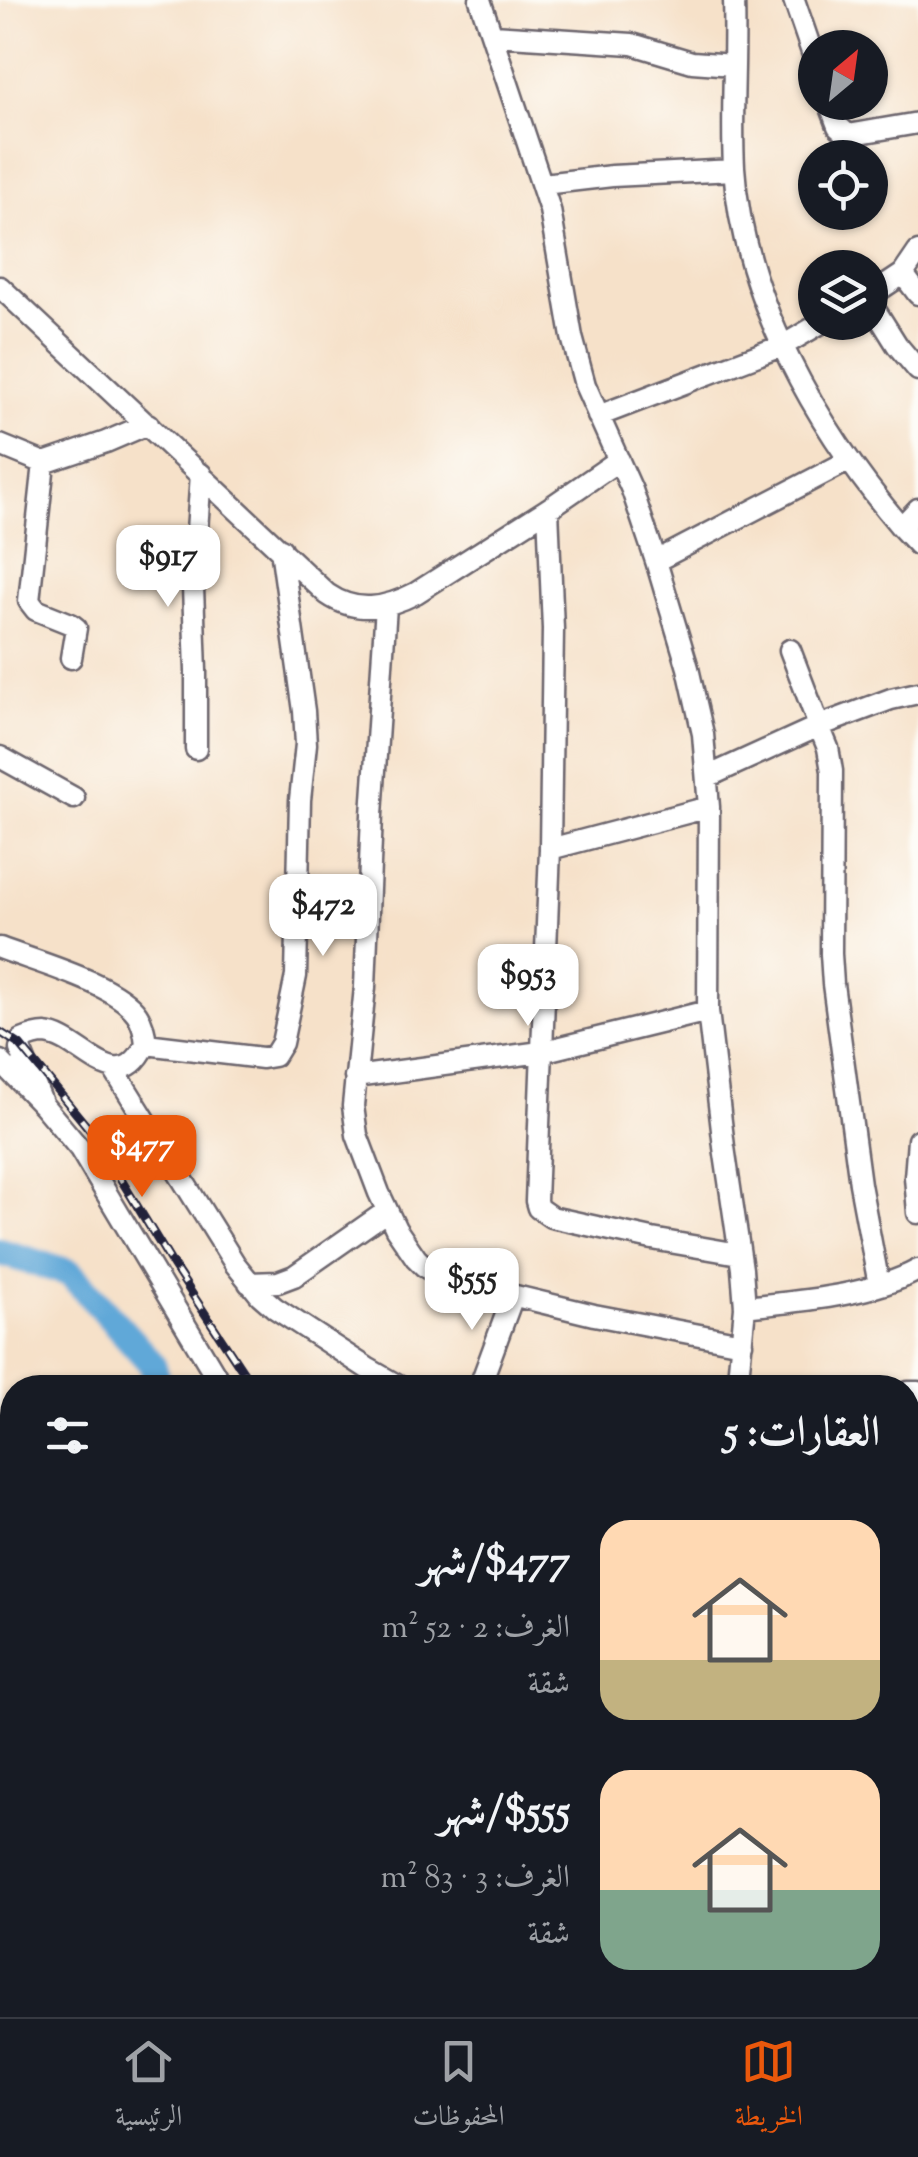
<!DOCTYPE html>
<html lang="ar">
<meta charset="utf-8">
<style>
:root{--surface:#171b24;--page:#242831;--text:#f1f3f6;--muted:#9ea1a6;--line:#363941;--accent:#ea580c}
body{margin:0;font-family:"Sorts Mill Goudy",Amiri,serif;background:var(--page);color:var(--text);direction:rtl;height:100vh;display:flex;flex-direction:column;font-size:38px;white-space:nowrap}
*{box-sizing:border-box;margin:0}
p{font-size:32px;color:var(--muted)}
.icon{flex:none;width:55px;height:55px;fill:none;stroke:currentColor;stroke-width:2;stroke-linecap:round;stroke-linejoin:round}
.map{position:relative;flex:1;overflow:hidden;direction:ltr}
.drawer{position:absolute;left:0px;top:1375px;width:920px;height:642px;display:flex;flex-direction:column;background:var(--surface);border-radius:40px 40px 0 0;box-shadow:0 2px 8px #0004;direction:rtl}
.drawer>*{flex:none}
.needle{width:65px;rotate:29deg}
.controls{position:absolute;left:798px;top:30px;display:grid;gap:20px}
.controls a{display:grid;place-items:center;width:90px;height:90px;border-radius:50%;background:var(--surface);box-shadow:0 2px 8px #0004;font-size:50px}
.price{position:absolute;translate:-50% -85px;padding:0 22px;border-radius:20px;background:#fff;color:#222;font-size:32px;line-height:65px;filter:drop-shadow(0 2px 5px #0008)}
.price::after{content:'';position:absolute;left:50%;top:60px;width:30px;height:22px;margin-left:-15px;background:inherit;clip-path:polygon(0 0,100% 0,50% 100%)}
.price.selected{background:var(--accent);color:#fff}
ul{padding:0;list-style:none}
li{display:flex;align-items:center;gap:30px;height:250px;padding:0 40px}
li span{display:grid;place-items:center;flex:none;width:280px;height:200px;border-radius:30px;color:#555}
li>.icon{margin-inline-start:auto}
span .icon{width:120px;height:120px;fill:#fffc;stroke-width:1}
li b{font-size:42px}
h2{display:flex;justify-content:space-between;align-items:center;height:120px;padding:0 40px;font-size:42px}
.dock{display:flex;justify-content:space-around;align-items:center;height:140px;border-top:2px solid var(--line);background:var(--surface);font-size:28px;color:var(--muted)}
.dock a{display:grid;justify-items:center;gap:5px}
.dock .selected{color:var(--accent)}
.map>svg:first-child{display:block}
</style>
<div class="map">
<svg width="918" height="2017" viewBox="0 0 918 2017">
<rect width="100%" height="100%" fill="#fdfcf7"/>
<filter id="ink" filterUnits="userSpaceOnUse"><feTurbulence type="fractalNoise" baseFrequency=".01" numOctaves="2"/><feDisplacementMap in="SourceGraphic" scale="20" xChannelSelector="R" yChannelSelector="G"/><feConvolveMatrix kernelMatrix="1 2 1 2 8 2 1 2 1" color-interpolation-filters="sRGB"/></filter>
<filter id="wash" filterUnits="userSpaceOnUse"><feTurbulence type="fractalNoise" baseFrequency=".0048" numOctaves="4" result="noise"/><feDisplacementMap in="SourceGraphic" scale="40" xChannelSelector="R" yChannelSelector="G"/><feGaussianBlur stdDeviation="2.25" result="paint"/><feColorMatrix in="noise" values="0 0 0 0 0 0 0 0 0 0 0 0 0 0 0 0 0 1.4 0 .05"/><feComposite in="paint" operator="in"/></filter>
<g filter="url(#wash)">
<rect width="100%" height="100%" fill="#f6e1c9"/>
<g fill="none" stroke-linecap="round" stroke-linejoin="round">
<path stroke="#61a8d8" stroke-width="28" d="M0,1252l70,21 82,91 8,24
M908,1822l10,5"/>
</g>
</g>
<g filter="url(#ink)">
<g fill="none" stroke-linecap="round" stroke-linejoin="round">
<defs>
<path id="minor" d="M480,0l70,210 22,127 13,48 47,105 24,71 32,107 15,66 6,73 -1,204 16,136 18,122 3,38 -8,81
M734,0c2,56 -3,112 0,167 8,132 84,262 167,360
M794,0l21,61
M493,35l139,9 60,18 41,3
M829,102l9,24 10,9 70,-12
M543,184l69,-8 122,-6
M903,274l15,20
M0,287l327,307c29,20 58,15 89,-1l132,-84 71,-49
M870,296l33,-22 15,-22
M870,302l27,43 21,25
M598,416l186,-71 39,-23
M0,445l44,18
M548,509l5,120 -3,220 -14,352 2,7 13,9 101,22 87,15
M918,509l-17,18 17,18
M656,561l192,-100
M386,606l-14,209 -7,172 -12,119 4,29 22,58 17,36 20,29 8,8 21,13 149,36 148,28
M790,650l29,76 72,-27 27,-6
M71,658l5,-30 -5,-4 -35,-14 -7,-9 15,-138 62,-21 42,-18
M196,749v-78l-3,-84 8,-113
M0,757l74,41
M707,777l112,-51 9,22 4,23 -1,183 2,30 27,200 19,101
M550,849l159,-42
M0,948c36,14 115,35 137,66 6,9 8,19 9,30
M0,1061l43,44 37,44 143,239
M113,1068l122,196 25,31 15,13 92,60 35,20
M355,1077l186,-25 167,-41
M43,1105l-23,-56 2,-9c7,-3 15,-6 23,-6 36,2 72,69 101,10l116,14 12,-2 8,-13 14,-67 4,-176 6,-56 -2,-33 -23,-162
M918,1140l-3,37 3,36
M249,1283l29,-1 16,-6 93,-65
M745,1307c54,-6 125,-11 173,-37
M479,1388l34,-92
M908,1392h10
M0,1529l12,8
M908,1606l10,-1
M908,1770l10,2
M0,1793l12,7
M524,2005l33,7 44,5
M150,2017l5,-12
M787,2017l131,-6"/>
</defs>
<use href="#minor" stroke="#6c656d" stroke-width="25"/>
<use href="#minor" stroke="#fff" stroke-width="20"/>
<defs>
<path id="rail" d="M0,1032l20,13 74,90 79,130 81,123
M908,1560l10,-1"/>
</defs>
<use href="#rail" stroke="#22223b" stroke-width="9"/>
<use href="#rail" stroke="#fdfcf7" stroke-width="5" stroke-dasharray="15" stroke-linecap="butt"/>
</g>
</g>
</svg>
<div class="controls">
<a><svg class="needle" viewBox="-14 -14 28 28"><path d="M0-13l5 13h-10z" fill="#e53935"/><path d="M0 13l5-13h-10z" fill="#9ea1a6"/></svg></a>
<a><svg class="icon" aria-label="locate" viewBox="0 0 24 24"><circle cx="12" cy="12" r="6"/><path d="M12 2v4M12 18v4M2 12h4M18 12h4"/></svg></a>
<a><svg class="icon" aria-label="layers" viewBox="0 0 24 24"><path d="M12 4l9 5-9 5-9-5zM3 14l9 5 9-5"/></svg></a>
</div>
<b class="price" style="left:168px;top:610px">$917</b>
<b class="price" style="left:323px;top:959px">$472</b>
<b class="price" style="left:528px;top:1029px">$953</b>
<b class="price selected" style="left:142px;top:1200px">$477</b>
<b class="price" style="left:472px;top:1333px">$555</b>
<section class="drawer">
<h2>العقارات: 5<svg class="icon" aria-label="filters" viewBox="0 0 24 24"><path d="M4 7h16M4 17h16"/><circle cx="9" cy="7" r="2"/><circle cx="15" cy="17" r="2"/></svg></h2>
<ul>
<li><span style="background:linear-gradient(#ffd9b3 70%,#c2b280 0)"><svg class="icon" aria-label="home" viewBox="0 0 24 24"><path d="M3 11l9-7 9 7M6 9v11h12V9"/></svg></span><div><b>$477/شهر</b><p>الغرف: 2 · 52 m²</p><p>شقة</p></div></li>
<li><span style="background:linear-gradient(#ffd9b3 60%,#7fa58c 0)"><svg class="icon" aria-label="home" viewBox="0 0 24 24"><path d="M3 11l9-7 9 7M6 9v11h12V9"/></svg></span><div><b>$555/شهر</b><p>الغرف: 3 · 83 m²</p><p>شقة</p></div></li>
</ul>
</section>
</div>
<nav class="dock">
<a class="selected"><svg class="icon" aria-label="map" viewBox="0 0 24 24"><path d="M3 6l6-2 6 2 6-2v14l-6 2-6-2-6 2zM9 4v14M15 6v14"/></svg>الخريطة</a>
<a><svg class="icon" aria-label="saved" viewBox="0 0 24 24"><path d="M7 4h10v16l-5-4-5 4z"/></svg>المحفوظات</a>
<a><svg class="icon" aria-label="home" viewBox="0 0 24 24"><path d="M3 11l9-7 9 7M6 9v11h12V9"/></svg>الرئيسية</a>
</nav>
